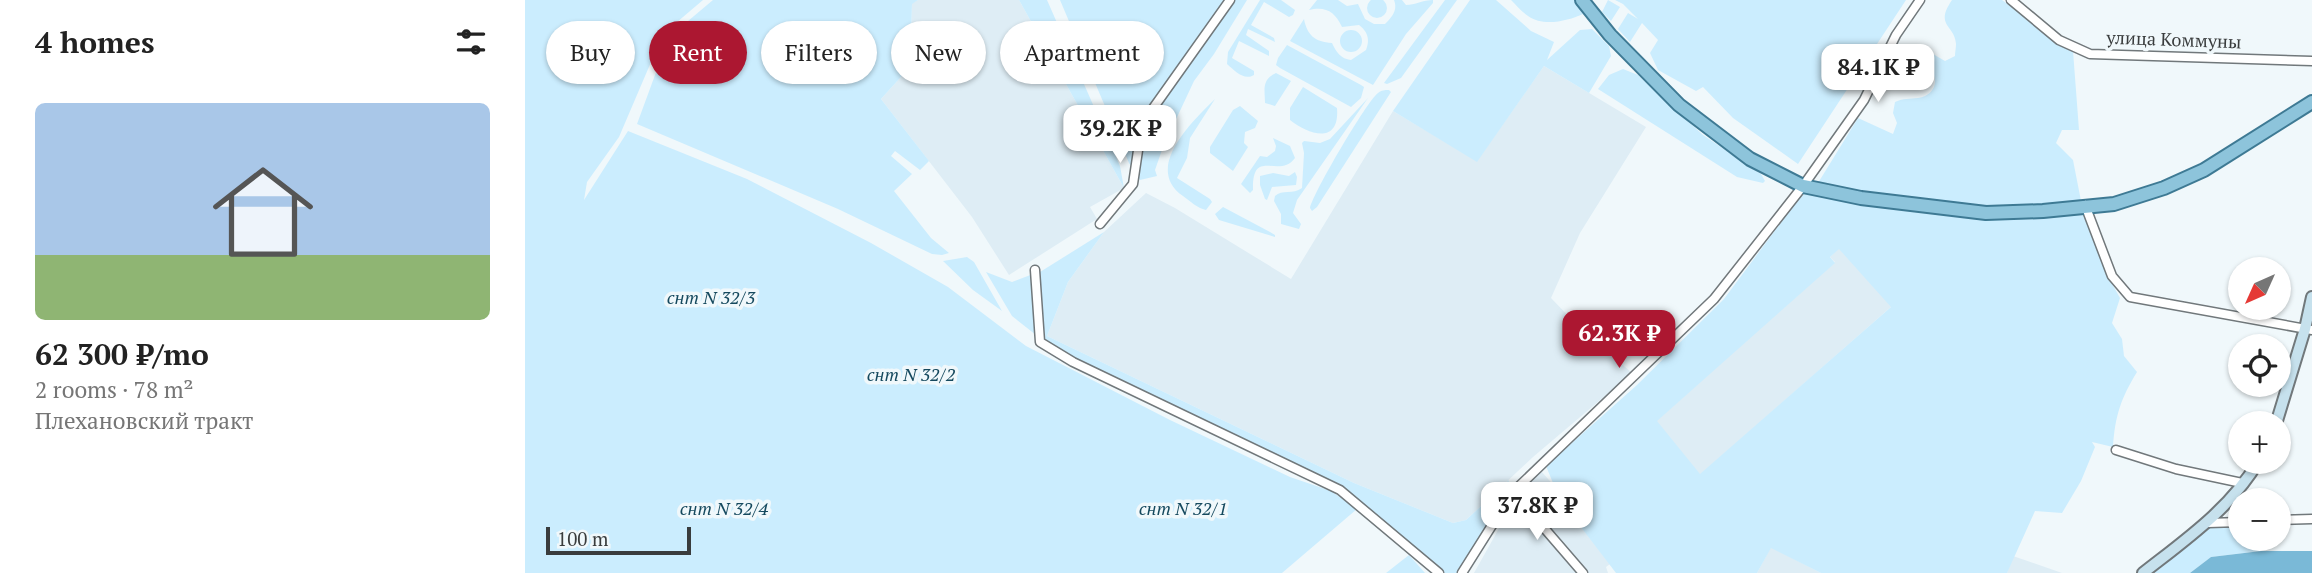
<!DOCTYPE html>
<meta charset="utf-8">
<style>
:root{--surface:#fff;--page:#f2f2f2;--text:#222;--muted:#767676;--accent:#ac1731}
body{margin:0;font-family:"PT Serif",serif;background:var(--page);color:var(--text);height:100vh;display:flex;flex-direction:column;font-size:26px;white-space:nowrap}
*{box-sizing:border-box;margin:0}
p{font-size:23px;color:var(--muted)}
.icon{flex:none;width:38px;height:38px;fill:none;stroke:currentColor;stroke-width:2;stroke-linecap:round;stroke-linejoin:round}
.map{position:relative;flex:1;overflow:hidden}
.drawer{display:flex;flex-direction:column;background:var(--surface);width:525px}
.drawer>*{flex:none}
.guide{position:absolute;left:21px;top:21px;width:665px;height:63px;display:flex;gap:14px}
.needle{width:46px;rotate:225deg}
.controls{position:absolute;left:1703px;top:257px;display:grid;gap:14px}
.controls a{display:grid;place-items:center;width:63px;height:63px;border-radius:50%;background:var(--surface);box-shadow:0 2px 5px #0004;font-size:35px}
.scale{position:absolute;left:21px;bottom:18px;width:145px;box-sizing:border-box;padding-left:7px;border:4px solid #393c3d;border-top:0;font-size:19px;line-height:24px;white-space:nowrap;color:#393c3d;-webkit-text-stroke:5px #f0f8fb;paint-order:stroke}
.price{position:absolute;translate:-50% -60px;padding:0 16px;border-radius:14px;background:#fff;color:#222;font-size:23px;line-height:46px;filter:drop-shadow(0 2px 4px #0008)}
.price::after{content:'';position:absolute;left:50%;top:42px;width:21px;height:16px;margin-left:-10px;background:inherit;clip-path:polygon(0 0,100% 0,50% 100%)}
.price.active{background:var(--accent);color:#fff}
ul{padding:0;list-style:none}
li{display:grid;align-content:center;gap:14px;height:371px;padding:0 35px}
li span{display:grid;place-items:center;height:217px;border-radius:10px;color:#555}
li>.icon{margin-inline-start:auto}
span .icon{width:126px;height:126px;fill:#fffc;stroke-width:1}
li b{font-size:30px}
h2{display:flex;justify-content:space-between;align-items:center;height:84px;padding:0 35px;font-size:30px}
.pill{padding:0 24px;border-radius:32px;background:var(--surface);box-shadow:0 2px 5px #0004;font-size:24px;line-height:63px}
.pill.active{background:var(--accent);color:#fff}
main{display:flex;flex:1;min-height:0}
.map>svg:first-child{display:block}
</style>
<main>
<section class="drawer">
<h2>4 homes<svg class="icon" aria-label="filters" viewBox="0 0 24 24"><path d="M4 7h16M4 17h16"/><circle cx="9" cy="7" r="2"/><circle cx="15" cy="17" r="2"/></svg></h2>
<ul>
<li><span style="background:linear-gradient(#a9c7e8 70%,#8fb573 0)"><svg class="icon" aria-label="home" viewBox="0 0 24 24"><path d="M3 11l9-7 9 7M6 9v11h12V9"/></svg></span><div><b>62 300 ₽/mo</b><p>2 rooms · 78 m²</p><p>Плехановский тракт</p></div></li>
</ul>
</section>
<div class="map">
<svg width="1787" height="573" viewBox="0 0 1787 573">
<rect width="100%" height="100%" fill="#f0f8fb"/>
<path fill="#deedf5" d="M393,0h101l105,188 -34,19 7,12 -88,56 -37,-58 -91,-118 29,-32 2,-64z
M1019,66l102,61 -66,106 -29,65 28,29 53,46 -99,84 -67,63 -13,3 -99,-40 -307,-147 21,-54 36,-50 42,-39 29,15 116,71 102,-168 84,50z
M1314,248l53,58 -192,169 -44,-54 179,-159 -5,-5z
M1016,471l23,26 9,-6 12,18 -10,9 35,46 -4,3 2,6h-134l46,-82z
M1246,547l50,26h-64z
M1488,556l49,17h-55z"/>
<path fill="#cbedfe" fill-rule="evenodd" d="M842 8a10 10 0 1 1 20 0a10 10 0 1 1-20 0Z
M0,0h178l-40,34 -44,103 -32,45 -3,18 44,-69 119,48 124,64 77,44 78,59 144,74 120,57 41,14 26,18 -75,64h-757z
M188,0h205l-6,4 -2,63 -29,32 48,62 -9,9 -25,-19 -4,5 21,18 -18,17 37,47 18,15 -7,2 -10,-1 -94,-45 -201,-85 32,-87z
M494,0h28l73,166 4,22z
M535,0h187l-33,54 -20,27 -31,66 -8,23 2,6 -17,4 -11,-17z
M735,0h21l14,10 -2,5 -4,2 -25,-15 -13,23 23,13 1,4 -27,-13 -2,6 23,16v5l-30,-15 -7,17 22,13v4c-10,6 -19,-4 -27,-11l1,-12z
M792,0h21l9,6 11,-2 7,15 9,5h11c7,-7 13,-14 9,-24h8l4,5c9,0 17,-5 27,-5v3l-27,31 -33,51 -83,-44 14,-22c3,16 11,23 28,24 4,9 9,16 19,17l15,-10c4,-11 2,-18 -7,-25l-17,2c-7,-15 -16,-21 -33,-17z
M920,0h12l-56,78 -14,6 -3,-1z
M945,0h26l35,31 23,11 -7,18 33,-30 12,-1 17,17 2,10 -22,37 -45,-27 -67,96 -84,-51z
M986,0h64l8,14c-15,7 -40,13 -55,2 -6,-4 -12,-11 -17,-16z
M1083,0l12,7 -9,14 -9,-9z
M1090,0h291l-108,164 -65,-46 -30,-31 -7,4 -38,-21 -8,-17 8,-13 -16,-17 -12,19 -12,-13 10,-16 10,6 -15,-15z
M1427,0h50l71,51 6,79h-17l-6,13 17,17 8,41c-31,4 -61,9 -92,9 -57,0 -115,-16 -171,-27l40,-65 35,16 4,-11 -4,-10 2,-11c9,-4 14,-3 23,-4 16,-2 23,-18 11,-30 -3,-3 -6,-5 -9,-7l1,-7 5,-4 19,11 10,-5c0,-4 1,-8 1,-12 -1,-19 -22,-18 -4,-44z
M815 41a11 11 0 1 1 22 0a11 11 0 1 1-22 0Z
M762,45l74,40 3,2 -3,11 -10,9 -71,-39 -4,-3 2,-7z
M1098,69l15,6 65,60 58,39 4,7 -2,2 -26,-6 -139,-88 11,-14z
M751,73l15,8 -16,25 -10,-3c0,-13 -4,-23 11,-30z
M778,87l34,21c3,37 -28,27 -47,12v-12z
M864,90l2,2 -74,115 -5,4 -2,-3c3,-15 57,-107 68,-115 4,-3 6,-3 11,-3z
M843,98l-71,102 -4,13 8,11 -2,5 -18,-5v-10l-7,-13 1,-5c7,-7 18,-1 27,-8l2,-35 -2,-10 2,-2 16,2 10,-4z
M690,99l-25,39 -3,20 -10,20 33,21 2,3 -6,8c-9,-2 -16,-9 -23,-14 -40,-28 9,-74 32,-97z
M715,106l18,15 -3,7 -10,4 -1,11 4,4 -15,24 -23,-18v-6l23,-37z
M748,138l17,8 5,12c-16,22 -43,-12 -42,32l-3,3 -9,-9 19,-28 7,1 8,-6 1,-5z
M770,172l2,5 -1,8 -24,2 -5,13 -2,-1 -5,-14v-9l13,-3 16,3z
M1278,193l182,26 98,-6 23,60 14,25 -8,25 10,16 2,17 13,16c-16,26 -22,44 -24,75l-21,-5 3,5 -14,34 -19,32 -27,-2 -28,62h-186l-50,-25 -14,25h-141l-42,-55 11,-9 -12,-17 -27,10 -11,-10 9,-3 4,2 5,-8 -7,-17 91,-81 87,-86zM1314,249l52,58 -191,167 -43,-53 178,-158 -5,-6z
M698,207l47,25 5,3v2l-56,-17 -4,-6z
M579,232l-36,50 -21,54 307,147 99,40 13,-3 43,-40 -6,20 -45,73h-13l-106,-88 -266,-127 -31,-19 -2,-67z
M442,257l7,5 28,49 -29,-21 -30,-29z
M461,272l26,10 21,-8 3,61 -24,-19z
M1715,525v14h22l-1,12 -50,6 -21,16h-41l62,-47z
M884,555l16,18h-39z"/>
<path fill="#7ab9d7" d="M1736,551h51v22h-122l21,-16z"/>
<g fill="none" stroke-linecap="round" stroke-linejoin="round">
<defs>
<path id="street" d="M1486,0l48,40 31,14 222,7
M1560,205l27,71 18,21 182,33
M575,224l33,-40 7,-47 9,-23 81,-114
M510,270l5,72 33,20 267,128 99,83
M1591,450l60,19 66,14
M988,492l70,81
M1754,520l33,-1
M1683,523l32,-1
M937,573l51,-81 201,-193 89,-113 61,-86 32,-65 24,-35"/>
<path id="secondary" d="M1751,424l29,-95 7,-32
M1618,573c42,-33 87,-64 115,-111"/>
<path id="primary" d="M1057,0l28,35 69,70 71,54 53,27 58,12 125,15 57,-2 71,-7 50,-16 40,-18 108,-68"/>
</defs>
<use href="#street" stroke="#71787b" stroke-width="11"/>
<use href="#secondary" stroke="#71787b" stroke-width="14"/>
<use href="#primary" stroke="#3e7a94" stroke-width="16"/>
<use href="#street" stroke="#fff" stroke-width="8"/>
<use href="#secondary" stroke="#c6e1ed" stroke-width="10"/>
<use href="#primary" stroke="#8dc4db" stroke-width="12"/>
</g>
<g text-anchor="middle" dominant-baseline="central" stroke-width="7" stroke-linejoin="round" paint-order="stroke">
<g font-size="18" fill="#393c3d" stroke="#f0f8fb">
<text transform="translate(1649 39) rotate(2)">улица Коммуны</text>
</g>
<g font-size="18" font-style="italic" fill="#15495e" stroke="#f0f8fb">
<text x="186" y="297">снт N 32/3</text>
<text x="386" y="374">снт N 32/2</text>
<text x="199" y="508">снт N 32/4</text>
<text x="658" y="508">снт N 32/1</text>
</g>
</g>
</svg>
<div class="controls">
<a><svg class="needle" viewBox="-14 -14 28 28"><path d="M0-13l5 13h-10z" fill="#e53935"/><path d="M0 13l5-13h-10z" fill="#767676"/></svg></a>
<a><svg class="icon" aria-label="locate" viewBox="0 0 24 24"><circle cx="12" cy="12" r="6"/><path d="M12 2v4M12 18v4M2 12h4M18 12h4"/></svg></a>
<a>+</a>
<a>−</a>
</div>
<div class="scale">100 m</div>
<b class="price" style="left:1353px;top:104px">84.1K ₽</b>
<b class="price" style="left:595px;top:165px">39.2K ₽</b>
<b class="price active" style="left:1094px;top:370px">62.3K ₽</b>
<b class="price" style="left:1012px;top:542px">37.8K ₽</b>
<div class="guide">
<a class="pill">Buy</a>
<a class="pill active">Rent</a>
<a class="pill">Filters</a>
<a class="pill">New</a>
<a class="pill">Apartment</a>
</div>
</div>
</main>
